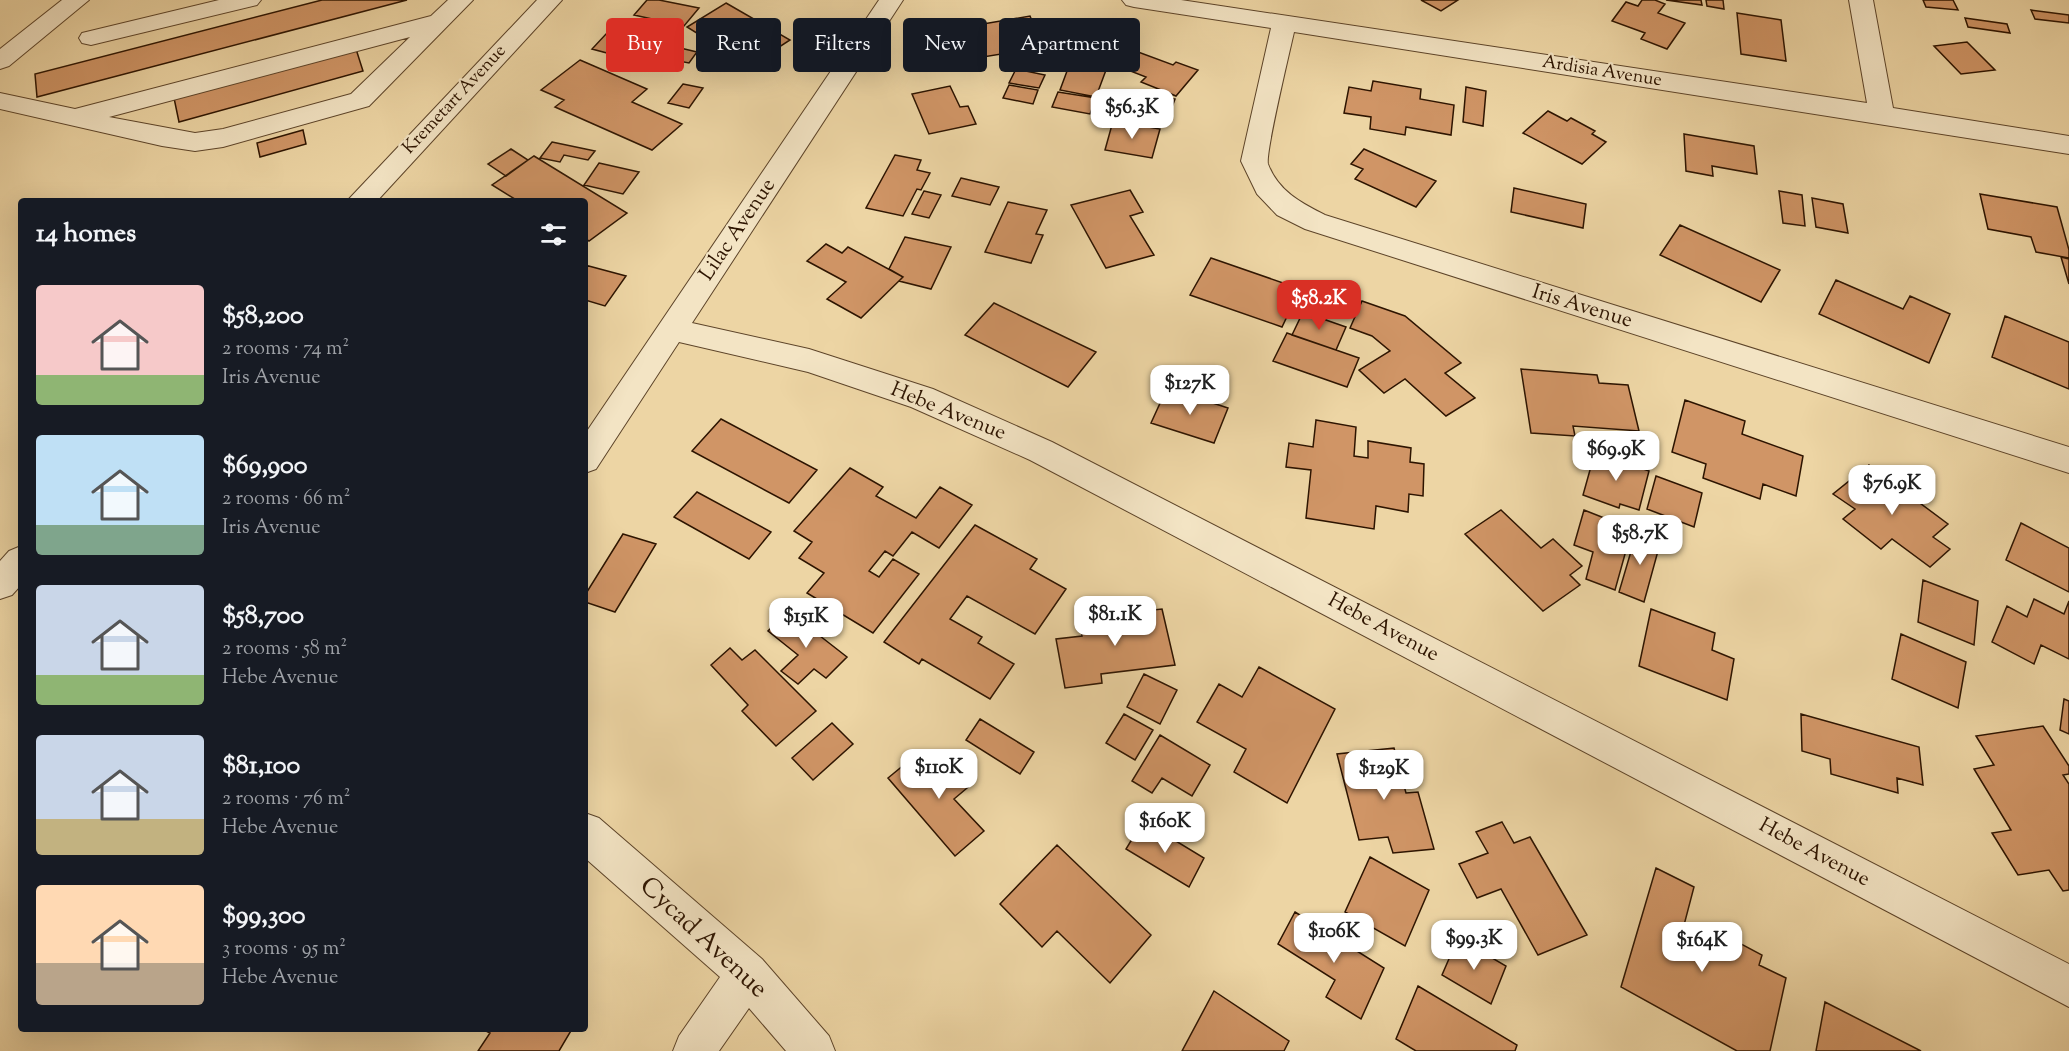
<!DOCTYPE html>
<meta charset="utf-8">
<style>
:root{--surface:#171b24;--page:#20242c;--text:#f1f3f6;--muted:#9ea1a6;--accent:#d93025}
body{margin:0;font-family:"Sorts Mill Goudy",serif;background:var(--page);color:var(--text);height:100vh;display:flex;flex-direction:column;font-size:22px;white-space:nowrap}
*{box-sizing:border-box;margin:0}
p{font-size:20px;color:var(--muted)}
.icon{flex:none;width:33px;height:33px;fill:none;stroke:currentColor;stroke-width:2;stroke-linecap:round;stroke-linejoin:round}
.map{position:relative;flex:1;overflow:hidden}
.sheet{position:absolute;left:18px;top:198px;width:570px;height:834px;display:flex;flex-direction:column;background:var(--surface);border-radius:6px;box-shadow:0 6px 24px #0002}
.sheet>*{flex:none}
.guide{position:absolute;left:606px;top:18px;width:570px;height:54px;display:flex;gap:12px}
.price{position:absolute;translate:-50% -51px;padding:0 14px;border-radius:12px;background:#fff;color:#222;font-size:20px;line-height:39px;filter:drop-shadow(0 2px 3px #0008)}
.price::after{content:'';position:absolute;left:50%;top:36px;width:18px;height:14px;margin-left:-9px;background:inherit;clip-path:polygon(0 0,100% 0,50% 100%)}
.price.current{background:var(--accent);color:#fff}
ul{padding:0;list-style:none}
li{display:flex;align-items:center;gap:18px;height:150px;padding:0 18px}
li span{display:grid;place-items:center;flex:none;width:168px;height:120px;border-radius:6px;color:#555}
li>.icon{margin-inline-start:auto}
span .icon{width:72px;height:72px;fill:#fffc;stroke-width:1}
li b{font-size:26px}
h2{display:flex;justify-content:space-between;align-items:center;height:72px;padding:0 18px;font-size:26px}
.pill{padding:0 21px;border-radius:6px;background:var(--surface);box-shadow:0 6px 24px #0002;font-size:21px;line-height:54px}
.pill.current{background:var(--accent);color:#fff}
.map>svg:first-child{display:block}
</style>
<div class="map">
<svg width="2069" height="1051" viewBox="0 0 2069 1051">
<rect width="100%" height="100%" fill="#edd5a4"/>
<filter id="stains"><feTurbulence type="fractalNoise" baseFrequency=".00333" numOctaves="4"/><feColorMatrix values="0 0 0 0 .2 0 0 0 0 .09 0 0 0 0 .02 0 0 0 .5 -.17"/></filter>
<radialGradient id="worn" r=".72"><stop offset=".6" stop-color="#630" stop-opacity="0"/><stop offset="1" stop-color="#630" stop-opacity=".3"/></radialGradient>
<path fill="#d09566" stroke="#2d1400" stroke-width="1.5" d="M322,0h85l-370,97 -2,-23z
M647,0h12l40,8 -15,18 -50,-11z
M1421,0h37l-17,11z
M1642,0h13l10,4 -7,9 27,10 -18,26 -26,-10 4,-6 -33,-12 14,-19 12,4z
M1666,0h35l1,5z
M1706,0h17l1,9 -17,-3z
M1923,0h30l5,10 -32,-3z
M726,3l64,37 -40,26 -63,-39z
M2031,10l38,5v8l-34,-4z
M1737,13l44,7 5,41 -45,-7z
M1030,16l10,24 -29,5 3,7 -31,5 -3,-7 -22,4 -8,16 -41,-8 11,-21 10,2 8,-15 10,2z
M1965,18l42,6 3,9 -42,-6z
M606,34l40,11 -13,15 -41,-11z
M1967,42l28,28 -34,4 -27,-28z
M672,46l25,6 -8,11 -26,-5z
M356,49l7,22 -184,51 -5,-24z
M1130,49l43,16 3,-3 22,8 -22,26 -35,-14 5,-5 -31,-12z
M580,60l67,29 -15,13 50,22 -30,26 -97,-43 9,-7 -23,-10z
M1070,63l36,7 -10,27 -36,-7z
M1016,69l29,6 -6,13 -30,-5z
M1373,81l48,8 -1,10 34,6 -3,30 -45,-8 -1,8 -35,-6 1,-12 -27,-4 5,-26 22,4z
M683,84l20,4 -14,20 -21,-5z
M1009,85l29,5 -5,14 -30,-6z
M950,86l10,21 8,-1 8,18 -47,10 -17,-40z
M1466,87l20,4 -3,35 -20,-4z
M1130,91l45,8 -3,8 -45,-7z
M1058,92l38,6 -6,16 -38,-7z
M1548,111l19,10 4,-3 24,13 -3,3 14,8 -24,22 -59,-31z
M1113,121l47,8 -8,29 -47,-8z
M303,130l3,14 -46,13 -3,-14z
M1684,134l70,12 3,28 -45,-8 1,10 -27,-5z
M552,142l43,9 -7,9 -24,-5 -4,7 -20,-4z
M511,149l17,11 -22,16 -18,-12z
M1364,149l72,32 -20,26 -61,-28 8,-10 -12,-5z
M895,155l26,5 -4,10 13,3 -9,17 -4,-1 -14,27 -37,-8z
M534,156l93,57 -38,28 -4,-3v-37h-67l-26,-16z
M599,163l40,9 -16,22 -39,-9z
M961,178l38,9 -9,18 -38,-9z
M1514,188l72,16 -3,24 -72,-16z
M1130,190l13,22 -13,4 24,39 -48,13 -35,-63z
M924,191l17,4 -12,23 -17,-4z
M1779,191l23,4 3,31 -22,-3z
M1980,194l77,13 12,43v8l-33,-6 -5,-15 -43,-8z
M1812,198l31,6 5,29 -32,-6z
M1008,202l39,8 -11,24 7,1 -12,28 -46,-11z
M1680,225l100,45 -19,32 -101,-47z
M905,237l46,10 -20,42 -32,-8 4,-4 -14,-8z
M826,244l16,9 6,-6 55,30 -42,41 -34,-19 19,-17 -39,-21z
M2061,257l8,2v25z
M1211,258l104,36 -7,15 -15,-5 -11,23 -92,-32z
M585,265l41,11 -21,30 -20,-6z
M1836,280l67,29 7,-13 40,18 -21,49 -110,-49z
M1362,301l43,15 56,47 -16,10 30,25 -29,18 -41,-37 -21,14 -25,-23 31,-19 -18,-15 -22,-8z
M994,303l102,49 -28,35 -103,-52z
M1303,312l43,15 -10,23 -44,-15z
M2005,316l64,26v47l-77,-32z
M1287,333l72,25 -12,29 -74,-26z
M1521,369l76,6 2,8 29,2 11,46 -66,-5 2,10 -44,-3z
M1167,388l61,20 -14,35 -63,-20z
M1685,400l60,21 -3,13 61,22 -7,40 -33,-12 -3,15 -57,-21 3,-14 -34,-12z
M721,419l96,51 -28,33 -97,-52z
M1316,420l40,7 -2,29 14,2v-17l43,7 -1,14 14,2 -1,32 -14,-2 -1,18 -32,-6 -2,23 -68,-11 5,-48 -25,-3 3,-24 24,4z
M1595,452l54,19 -10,39 -19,-6 -1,4 -36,-13z
M1869,465l79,59 -15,13 17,12 -20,18 -38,-28 -11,10 -38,-30 12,-10 -22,-15z
M850,468l33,19 -7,9 40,22 24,-31 32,18 -33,43 -27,-16 -19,24 -8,-5 -16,20 10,6 14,-18 26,15 -46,59 -66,-40 17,-20 -25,-15 13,-16 -18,-11z
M1656,476l46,17 -8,34 -47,-18z
M697,492l74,40 -22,27 -75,-42z
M1501,510l40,38 12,-9 29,27 -12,9 10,10 -37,26 -78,-77z
M1584,510l48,19 -17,61 -29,-11 7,-27 -19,-7z
M2021,523l48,25v44l-63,-32z
M975,525l62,34 -7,10 36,20 -31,45 -68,-38 -17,23 32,18 -4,6 36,21 -24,35 -68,-40 -3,5 -35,-22z
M1637,531l24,9 -17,62 -25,-10z
M623,534l33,10 -41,68 -30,-10v-7z
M1923,580l55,21 -4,44 -56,-23z
M2034,599l30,15 5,-13v58l-28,-14 -7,19 -42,-22 15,-36 20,11z
M1162,609l13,56 -74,9 1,9 -37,5 -9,-49 26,-3 -3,-18z
M1651,609l64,24 -3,17 22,9 -7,41 -88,-34z
M788,611l59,46 -21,21 -12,-9 -16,15 -17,-13 17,-16 -30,-24z
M1901,634l65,28 -8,46 -66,-29z
M730,648l12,12 13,-10 61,61 -40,35 -34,-35 6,-6 -37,-40z
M1259,667l76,42 -48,94 -53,-31 12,-23 -49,-27 22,-38 23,13z
M1144,674l33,16 -17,34 -33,-17z
M2064,699l5,2v33l-9,-4z
M1124,714l29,16 -18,30 -29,-17z
M1801,714l118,33 4,38 -26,-7 1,15 -67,-19 -1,-15 -28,-8z
M980,719l54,33 -14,22 -54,-34z
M832,723l21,21 -40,36 -21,-22z
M2043,726l26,40v8l-6,1 6,9v106l-6,1 -14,-21 -31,5 -26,-42 19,-3 -37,-61 20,-4 -18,-29z
M1160,735l50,30 -18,31 -30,-18 -10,15 -20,-12z
M1394,748l12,45 12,-1 16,57 -41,4 -5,-16 -29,3 -22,-86z
M916,755l13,15 18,-15 26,28 -19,16 30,32 -29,25 -67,-78z
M1143,821l61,37 -15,29 -63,-38z
M1502,822l12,21 16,-6 57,98 -49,20 -37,-66 -24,9 -18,-34 29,-11 -12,-21z
M1057,845l94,90 -41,48 -53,-52 -15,16 -42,-43z
M1370,857l59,33 -24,56 -60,-34z
M1656,868l38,19 -10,38 28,15 3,-10 47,25 -3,10 27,13 -16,73h-33l-116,-64z
M1295,912l89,56 -23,51 -35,-22 9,-17 -57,-36z
M1458,938l48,28 -15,38 -49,-29z
M1418,986l99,59 -2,6h-99l-20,-12z
M1214,991l75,50 -5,10h-102z
M1825,1002l96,49h-105z
M482,1029h90l-13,22h-81l12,-18z"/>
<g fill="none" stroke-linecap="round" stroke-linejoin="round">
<defs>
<path id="minor" d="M62,0h27l-80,66 -9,3v-20z
M219,0h42l-4,5 -166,40 -9,-2 -3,-5 3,-5z
M448,0h25l-104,106 -146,41 -28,4 -33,-5 -162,-37v-16l75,16 356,-93zM410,37l-59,57 -128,35 -28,4 -86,-16z
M537,0h25l-185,201h-30z
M879,0h24l-211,323 117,26 124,40 119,53 1017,522v43l-1039,-547 -119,-53 -103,-35 -129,-30 -83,127 -11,4v-39z
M1122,0h59l686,103 -18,-103h24l20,108 176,28v18l-775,-122c-4,18 -29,122 -26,132 10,27 33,39 57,51l744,232v26l-764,-244 -28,-14 -20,-21 -16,-33 30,-133 -137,-21 -8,-2z
M21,546v39l-9,10 -12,4v-38l9,-10z
M585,813l14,5 163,141 67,77 6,15h-49l-37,-43 -30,43h-46l6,-15 41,-59 -135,-119z"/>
</defs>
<use href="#minor" stroke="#5d4429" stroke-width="2"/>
<use href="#minor" fill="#f3e4c4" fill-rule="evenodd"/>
</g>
<g text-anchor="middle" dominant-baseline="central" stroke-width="4.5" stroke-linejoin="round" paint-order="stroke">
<g font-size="18" fill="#2d1400" stroke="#f3e4c4">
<text transform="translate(1602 72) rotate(9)">Ardisia Avenue</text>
<text transform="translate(455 100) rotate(-47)">Kremetart Avenue</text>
</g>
<g font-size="21" fill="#2d1400" stroke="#f3e4c4">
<text transform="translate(738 230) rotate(-56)">Lilac Avenue</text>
<text transform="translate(1582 307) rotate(17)">Iris Avenue</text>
<text transform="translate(948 412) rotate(22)">Hebe Avenue</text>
<text transform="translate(1383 628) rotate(28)">Hebe Avenue</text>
<text transform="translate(1814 853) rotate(28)">Hebe Avenue</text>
</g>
<g font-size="26" fill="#2d1400" stroke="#f3e4c4">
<text transform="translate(703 938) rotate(43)">Cycad Avenue</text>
</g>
</g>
<rect width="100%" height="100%" filter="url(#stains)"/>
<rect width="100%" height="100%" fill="url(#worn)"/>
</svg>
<b class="price" style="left:1132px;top:140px">$56.3K</b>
<b class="price current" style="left:1319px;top:331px">$58.2K</b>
<b class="price" style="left:1190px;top:416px">$127K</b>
<b class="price" style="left:1616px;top:482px">$69.9K</b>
<b class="price" style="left:1892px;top:516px">$76.9K</b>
<b class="price" style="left:1640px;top:566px">$58.7K</b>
<b class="price" style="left:1115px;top:647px">$81.1K</b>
<b class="price" style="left:806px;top:649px">$151K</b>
<b class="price" style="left:939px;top:800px">$110K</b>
<b class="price" style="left:1384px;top:801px">$129K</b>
<b class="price" style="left:1165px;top:854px">$160K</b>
<b class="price" style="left:1334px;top:964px">$106K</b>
<b class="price" style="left:1474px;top:971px">$99.3K</b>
<b class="price" style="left:1702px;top:973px">$164K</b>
<div class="guide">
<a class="pill current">Buy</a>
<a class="pill">Rent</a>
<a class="pill">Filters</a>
<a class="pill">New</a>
<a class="pill">Apartment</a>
</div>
<section class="sheet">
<h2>14 homes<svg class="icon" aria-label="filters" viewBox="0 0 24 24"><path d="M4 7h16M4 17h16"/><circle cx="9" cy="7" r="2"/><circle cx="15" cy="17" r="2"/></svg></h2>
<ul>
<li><span style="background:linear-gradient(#f6c9c9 75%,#8fb573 0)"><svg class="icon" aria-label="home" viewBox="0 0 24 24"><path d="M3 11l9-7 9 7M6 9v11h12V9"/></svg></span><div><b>$58,200</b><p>2 rooms · 74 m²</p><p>Iris Avenue</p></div></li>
<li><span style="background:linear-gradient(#bfe0f5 75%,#7fa58c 0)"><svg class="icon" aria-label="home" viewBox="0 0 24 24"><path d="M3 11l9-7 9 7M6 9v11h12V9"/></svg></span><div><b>$69,900</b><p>2 rooms · 66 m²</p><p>Iris Avenue</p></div></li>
<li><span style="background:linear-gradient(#c9d6e8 75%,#8fb573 0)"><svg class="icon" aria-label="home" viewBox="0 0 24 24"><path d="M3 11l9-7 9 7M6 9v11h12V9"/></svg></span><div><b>$58,700</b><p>2 rooms · 58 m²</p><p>Hebe Avenue</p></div></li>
<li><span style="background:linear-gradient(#c9d6e8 70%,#c2b280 0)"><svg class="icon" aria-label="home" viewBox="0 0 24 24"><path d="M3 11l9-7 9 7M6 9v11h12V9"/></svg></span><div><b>$81,100</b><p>2 rooms · 76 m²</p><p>Hebe Avenue</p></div></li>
<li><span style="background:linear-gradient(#ffd9b3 65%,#b9a48a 0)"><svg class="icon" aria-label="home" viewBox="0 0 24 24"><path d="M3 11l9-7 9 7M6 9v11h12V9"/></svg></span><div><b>$99,300</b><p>3 rooms · 95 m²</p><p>Hebe Avenue</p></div></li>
</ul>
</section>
</div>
